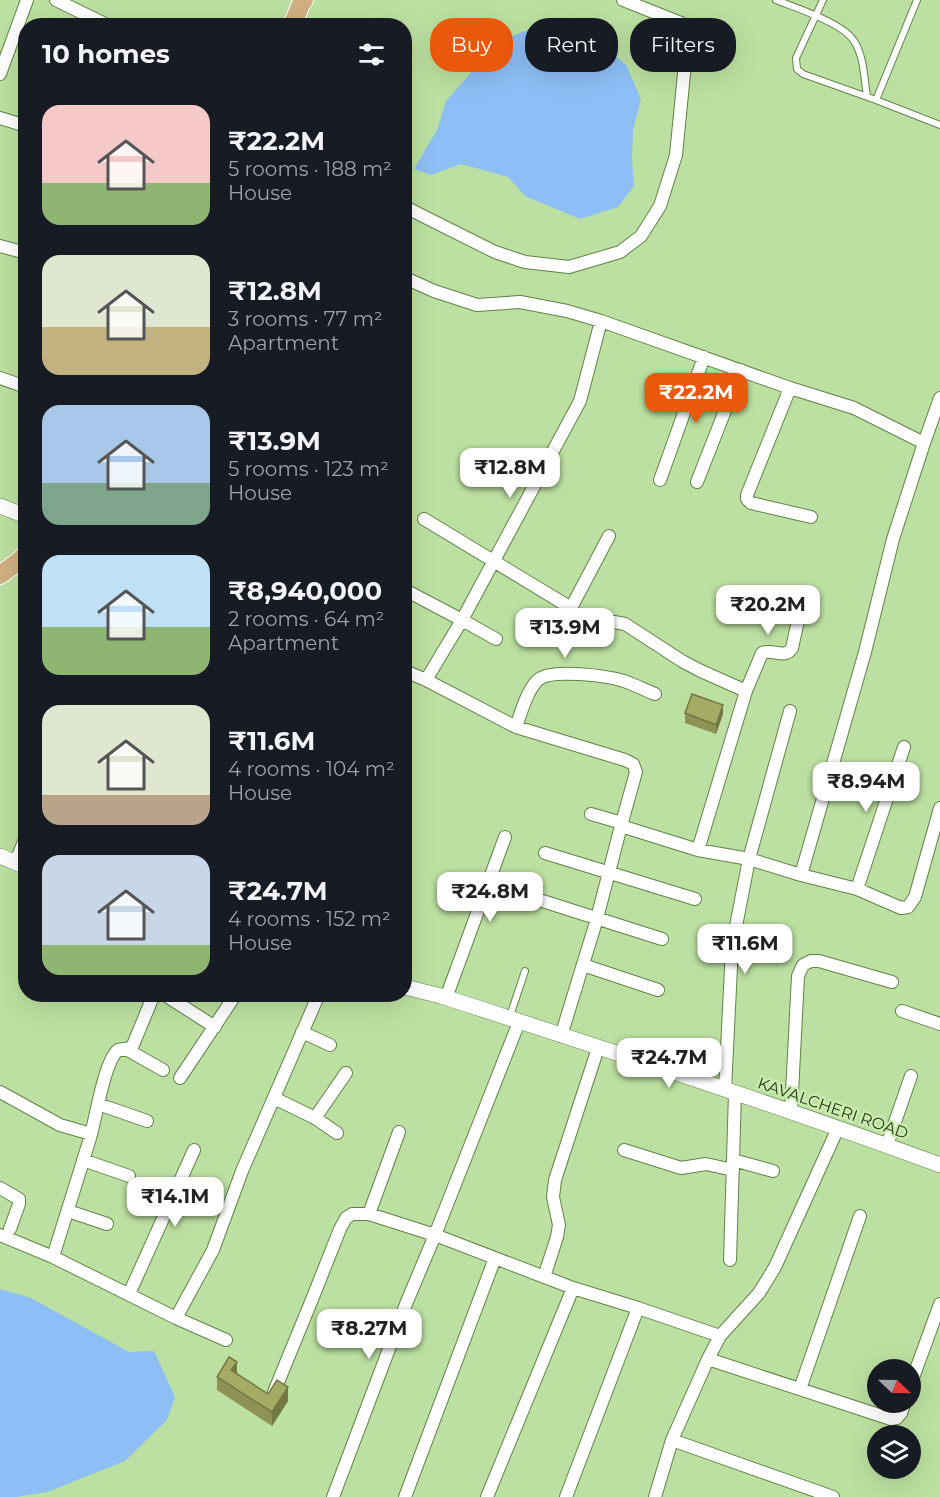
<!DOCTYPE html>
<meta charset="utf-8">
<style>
:root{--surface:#171b24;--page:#20242c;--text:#f1f3f6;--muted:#9ea1a6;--accent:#ea580c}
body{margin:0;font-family:Montserrat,sans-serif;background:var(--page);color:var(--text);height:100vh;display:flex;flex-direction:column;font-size:22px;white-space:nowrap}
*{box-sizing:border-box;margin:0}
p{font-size:20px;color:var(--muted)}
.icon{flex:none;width:33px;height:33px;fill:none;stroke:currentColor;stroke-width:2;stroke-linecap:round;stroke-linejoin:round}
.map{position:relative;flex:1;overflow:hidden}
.details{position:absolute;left:18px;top:18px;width:394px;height:984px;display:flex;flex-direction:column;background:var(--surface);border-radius:24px;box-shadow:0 6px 24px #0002}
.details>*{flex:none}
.top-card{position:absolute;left:430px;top:18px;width:418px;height:54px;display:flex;gap:12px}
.needle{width:39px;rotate:112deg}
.tools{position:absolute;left:867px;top:1359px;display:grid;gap:12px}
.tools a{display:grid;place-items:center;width:54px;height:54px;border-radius:50%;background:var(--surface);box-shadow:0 6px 24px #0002;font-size:30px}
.price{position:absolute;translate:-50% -51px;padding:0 14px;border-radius:12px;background:#fff;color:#222;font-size:20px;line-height:39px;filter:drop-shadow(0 2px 3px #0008)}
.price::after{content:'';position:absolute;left:50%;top:36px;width:18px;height:14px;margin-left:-9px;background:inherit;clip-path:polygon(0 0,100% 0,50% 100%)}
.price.selected{background:var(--accent);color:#fff}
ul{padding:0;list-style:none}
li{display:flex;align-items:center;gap:18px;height:150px;padding:0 24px}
li span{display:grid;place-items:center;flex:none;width:168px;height:120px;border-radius:18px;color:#555}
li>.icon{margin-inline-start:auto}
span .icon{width:72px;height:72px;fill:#fffc;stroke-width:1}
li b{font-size:26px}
h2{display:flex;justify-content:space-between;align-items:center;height:72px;padding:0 24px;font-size:26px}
.tag{padding:0 21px;border-radius:24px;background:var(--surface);box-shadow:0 6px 24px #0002;font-size:21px;line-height:54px}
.tag.selected{background:var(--accent);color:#fff}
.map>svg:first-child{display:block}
</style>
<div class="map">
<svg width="940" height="1497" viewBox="0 0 940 1497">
<rect width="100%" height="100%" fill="#bce0a1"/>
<path fill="#8dbef5" d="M540,25l23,2 29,9 34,29 15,34 -8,31 -1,29 2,27 -16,21 -38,12 -55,-23 -17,-19 -47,-13 -30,11 -17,-6 23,-39 9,-29 24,-27 15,-27z
M0,1289l31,9 98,54 25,-1 21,46 -8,23 -42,41 -78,31 -31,5h-16z"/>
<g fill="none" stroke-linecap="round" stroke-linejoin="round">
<defs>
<path id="service" d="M776,0c20,8 67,23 78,41 10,15 10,37 13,55
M823,0l-27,58 1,11 6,5 73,26 41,-100
M876,100l64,25
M509,1019l16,-48"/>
<path id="minor" d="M56,0l53,26
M0,74l27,-74
M0,118l26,8
M405,207l90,45 30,10 44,5 51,-15 21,-16 19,-30 16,-51 12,-122 -2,-6 -5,-4 -58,-23
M0,246l26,7
M405,278l29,13 43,14 43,-3 47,9 34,10 189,67 64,20 70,35 16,-45
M0,378l26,9
M790,388l-43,107v4l4,4 60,14
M660,480l44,-123
M697,482l44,-112
M424,519l147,89 38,-72
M405,590l57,30 34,19
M571,608l2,10 3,2 38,2 11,2 57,37 19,10 45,20 -48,159
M405,671l21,9 90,47 109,33 8,4 3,8 -15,54 77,24 51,9 52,16 56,14 44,19 7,-1 7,-10 25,-89
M426,680l36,-60 118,-219 21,-80
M746,691l16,-38c10,-5 23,7 30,-5l7,-32 -3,-4 -46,-15
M516,727c5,-14 11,-37 22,-47 12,-12 70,-4 86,1 11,4 21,9 31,13
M591,814l31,9
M545,853l150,46
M15,863l11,-26
M801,875l64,-223 28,-113 31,-96
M857,889l47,-142
M533,898l129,41
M583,965l75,25
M165,995l50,32
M446,998l59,-161
M902,1011l38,13
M302,1032l28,13
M561,1036l35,-114 25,-96
M126,1049l37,21
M180,1078l56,-84
M725,1090l7,-143 17,-88 41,-148
M0,1092l60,33 31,9
M274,1098l41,20 31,-45
M98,1104l49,17
M791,1112l7,-136 5,-11 8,-4h8l73,21
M315,1118l22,15
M887,1145l24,-69
M624,1150l57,18 25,-4 27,6
M83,1160l46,16
M733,1160l40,11
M0,1188l19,11v5l-9,25
M68,1211l39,13
M369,1214l30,-82
M0,1235l53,22 123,61 50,22
M53,1257c12,-39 25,-79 37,-119 6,-20 14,-76 28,-88l12,-2 3,-3 19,-46 5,-4 8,-1
M730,1260l5,-167
M544,1277l13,-40 2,-12 -6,-28 2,-17 43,-132
M129,1294l65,-144
M176,1318l37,-68 29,-79 77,-177
M708,1359l183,60 6,-1 4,-5 4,-11
M910,1386l30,-82
M800,1389l60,-173
M272,1397l41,-100 27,-68 6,-11 6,-4h17l66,21 138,53 65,20 82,28
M672,1440l161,57
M333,1497l73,-193 29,-69 84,-213
M405,1497l90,-239
M487,1497l86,-209
M566,1497l72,-189
M655,1497l17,-57 36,-81 12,-23 39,-43 16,-26 63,-139"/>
<path id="tertiary" d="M0,506l26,10
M0,856l26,11
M405,987l36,9c167,54 334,108 499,169"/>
<path id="primary" d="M292,26l9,-22 3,-4
M0,575l19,-14 7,-7"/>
</defs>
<use href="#service" stroke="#628247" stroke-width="8"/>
<use href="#minor" stroke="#628247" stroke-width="14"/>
<use href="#tertiary" stroke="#628247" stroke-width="16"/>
<use href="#primary" stroke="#fff" stroke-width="20"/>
<use href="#service" stroke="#fff" stroke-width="6"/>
<use href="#minor" stroke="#fff" stroke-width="12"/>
<use href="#tertiary" stroke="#fff" stroke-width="15"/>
<use href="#primary" stroke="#d0b083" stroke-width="18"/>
</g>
<path fill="#8e9355" d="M685,713l38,1 -7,20 -31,-11z
M237,1374l31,20 20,7 -16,25 -55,-36v-13z"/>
<path fill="#747845" d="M723,705v9l-7,20v-9z
M237,1362v14l-6,-6z
M288,1387v14l-16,25v-14z"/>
<path fill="#a5ab63" stroke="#747845" stroke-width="1.5" d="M692,694l31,11 -7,20 -31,-12z
M229,1357l8,5 -6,8 37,24 9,-14 11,7 -16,25 -55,-35z"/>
<g text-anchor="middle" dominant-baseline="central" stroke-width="4.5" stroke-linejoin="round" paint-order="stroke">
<g font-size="16" fill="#2b3920" stroke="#c9edae">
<text transform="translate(833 1108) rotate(19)">KAVALCHERI ROAD</text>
</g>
</g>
</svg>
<div class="tools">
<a><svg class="needle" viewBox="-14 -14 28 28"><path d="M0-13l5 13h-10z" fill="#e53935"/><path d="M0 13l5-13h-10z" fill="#9ea1a6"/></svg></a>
<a><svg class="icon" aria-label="layers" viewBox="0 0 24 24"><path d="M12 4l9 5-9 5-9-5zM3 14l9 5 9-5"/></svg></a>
</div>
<b class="price selected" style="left:696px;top:424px">₹22.2M</b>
<b class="price" style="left:510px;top:499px">₹12.8M</b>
<b class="price" style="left:768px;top:636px">₹20.2M</b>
<b class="price" style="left:565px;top:659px">₹13.9M</b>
<b class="price" style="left:866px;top:813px">₹8.94M</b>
<b class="price" style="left:490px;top:923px">₹24.8M</b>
<b class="price" style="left:745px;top:975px">₹11.6M</b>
<b class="price" style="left:669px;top:1089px">₹24.7M</b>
<b class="price" style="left:175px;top:1228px">₹14.1M</b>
<b class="price" style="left:369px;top:1360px">₹8.27M</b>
<div class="top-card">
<a class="tag selected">Buy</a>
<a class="tag">Rent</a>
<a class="tag">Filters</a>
</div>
<section class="details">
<h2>10 homes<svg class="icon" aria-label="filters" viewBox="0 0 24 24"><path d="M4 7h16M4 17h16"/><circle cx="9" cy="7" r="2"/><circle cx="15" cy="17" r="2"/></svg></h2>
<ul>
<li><span style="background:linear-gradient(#f6c9c9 65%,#8fb573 0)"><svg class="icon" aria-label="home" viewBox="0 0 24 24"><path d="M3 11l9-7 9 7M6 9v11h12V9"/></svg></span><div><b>₹22.2M</b><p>5 rooms · 188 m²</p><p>House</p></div></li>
<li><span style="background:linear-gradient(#dfe7d0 60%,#c2b280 0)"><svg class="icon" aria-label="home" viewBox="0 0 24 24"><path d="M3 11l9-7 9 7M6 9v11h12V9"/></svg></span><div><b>₹12.8M</b><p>3 rooms · 77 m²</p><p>Apartment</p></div></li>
<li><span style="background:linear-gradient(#a9c7e8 65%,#7fa58c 0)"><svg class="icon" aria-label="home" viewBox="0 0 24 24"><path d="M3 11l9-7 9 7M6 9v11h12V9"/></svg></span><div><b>₹13.9M</b><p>5 rooms · 123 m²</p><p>House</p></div></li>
<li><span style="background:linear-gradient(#bfe0f5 60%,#8fb573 0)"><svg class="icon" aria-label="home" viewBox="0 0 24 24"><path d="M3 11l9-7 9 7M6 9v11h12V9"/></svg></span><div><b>₹8,940,000</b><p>2 rooms · 64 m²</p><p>Apartment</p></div></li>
<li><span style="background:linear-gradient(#dfe7d0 75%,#b9a48a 0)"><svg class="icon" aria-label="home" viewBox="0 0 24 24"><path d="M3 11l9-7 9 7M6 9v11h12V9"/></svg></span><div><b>₹11.6M</b><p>4 rooms · 104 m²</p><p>House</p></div></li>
<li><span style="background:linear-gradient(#c9d6e8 75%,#8fb573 0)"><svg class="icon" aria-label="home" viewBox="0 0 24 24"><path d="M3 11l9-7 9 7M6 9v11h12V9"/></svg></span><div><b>₹24.7M</b><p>4 rooms · 152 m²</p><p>House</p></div></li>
</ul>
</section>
</div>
